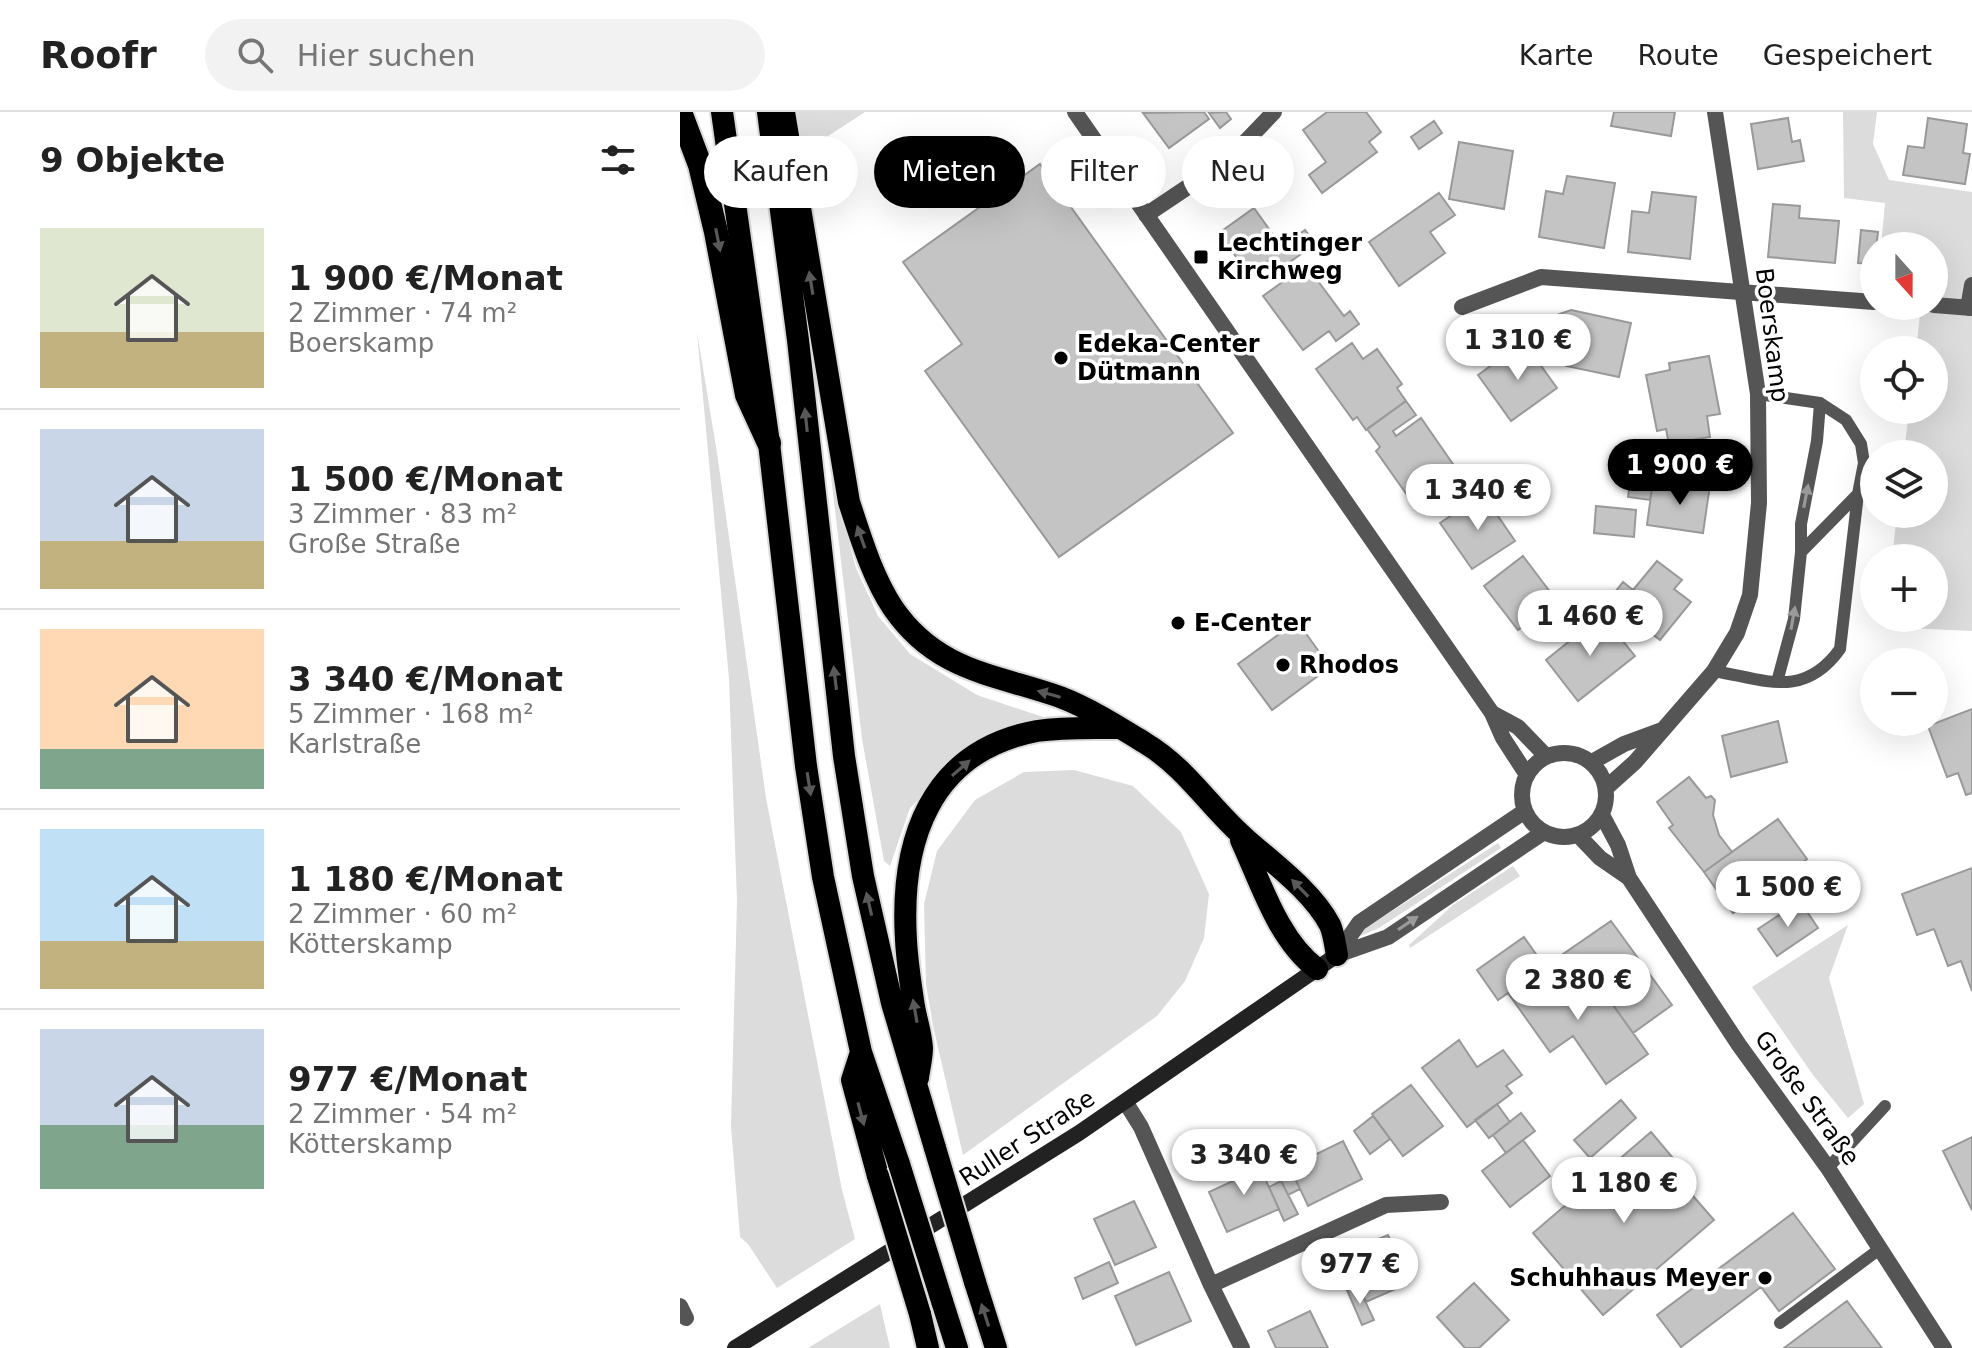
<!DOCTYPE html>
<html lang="de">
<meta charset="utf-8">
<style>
:root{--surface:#fff;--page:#f2f2f2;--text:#222;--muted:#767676;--line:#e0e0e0;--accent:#000}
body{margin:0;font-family:"DejaVu Sans",sans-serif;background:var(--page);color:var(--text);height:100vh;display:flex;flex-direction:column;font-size:30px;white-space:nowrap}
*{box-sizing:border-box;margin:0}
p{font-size:26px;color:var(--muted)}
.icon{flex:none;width:44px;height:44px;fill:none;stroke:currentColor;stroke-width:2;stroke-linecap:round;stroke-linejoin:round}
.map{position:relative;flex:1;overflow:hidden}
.side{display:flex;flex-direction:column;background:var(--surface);width:680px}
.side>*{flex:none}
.top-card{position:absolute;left:24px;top:24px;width:760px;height:72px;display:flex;gap:16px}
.needle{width:52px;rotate:159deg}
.fabs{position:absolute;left:1180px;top:120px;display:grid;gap:16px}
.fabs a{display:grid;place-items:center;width:88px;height:88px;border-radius:50%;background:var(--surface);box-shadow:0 8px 32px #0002;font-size:40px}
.price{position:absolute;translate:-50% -68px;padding:0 18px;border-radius:28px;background:#fff;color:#222;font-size:26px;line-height:52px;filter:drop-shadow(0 2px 4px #0008)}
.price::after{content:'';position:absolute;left:50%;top:48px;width:24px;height:18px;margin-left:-12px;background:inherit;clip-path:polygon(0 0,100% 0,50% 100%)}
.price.on{background:var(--accent);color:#fff}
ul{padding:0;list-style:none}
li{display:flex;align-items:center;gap:24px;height:200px;padding:0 40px}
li+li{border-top:2px solid var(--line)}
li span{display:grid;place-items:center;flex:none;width:224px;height:160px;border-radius:0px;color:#555}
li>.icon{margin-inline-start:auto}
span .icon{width:96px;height:96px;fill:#fffc;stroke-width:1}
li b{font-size:34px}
h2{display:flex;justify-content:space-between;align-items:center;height:96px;padding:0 40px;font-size:34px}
.tag{padding:0 28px;border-radius:36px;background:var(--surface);box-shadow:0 8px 32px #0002;font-size:28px;line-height:72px}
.tag.on{background:var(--accent);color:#fff}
header{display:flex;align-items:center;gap:48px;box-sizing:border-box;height:112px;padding:0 40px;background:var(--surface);border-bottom:2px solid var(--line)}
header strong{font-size:38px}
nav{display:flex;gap:44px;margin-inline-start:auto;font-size:28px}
.search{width:560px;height:72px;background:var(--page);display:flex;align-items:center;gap:20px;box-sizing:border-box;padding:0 28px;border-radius:44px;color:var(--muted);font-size:30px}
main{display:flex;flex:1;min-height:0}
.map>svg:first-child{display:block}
</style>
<header>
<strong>Roofr</strong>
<div class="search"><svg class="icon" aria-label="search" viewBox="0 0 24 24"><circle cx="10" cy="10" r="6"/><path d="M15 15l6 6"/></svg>Hier suchen</div>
<nav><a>Karte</a><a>Route</a><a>Gespeichert</a></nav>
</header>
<main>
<section class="side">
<h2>9 Objekte<svg class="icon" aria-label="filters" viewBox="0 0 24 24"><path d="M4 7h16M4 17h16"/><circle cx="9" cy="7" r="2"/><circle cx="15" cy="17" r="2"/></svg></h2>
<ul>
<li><span style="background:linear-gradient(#dfe7d0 65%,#c2b280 0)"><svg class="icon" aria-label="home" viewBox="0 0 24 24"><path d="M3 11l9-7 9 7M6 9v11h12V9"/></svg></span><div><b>1 900 €/Monat</b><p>2 Zimmer · 74 m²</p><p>Boerskamp</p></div></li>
<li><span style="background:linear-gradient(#c9d6e8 70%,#c2b280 0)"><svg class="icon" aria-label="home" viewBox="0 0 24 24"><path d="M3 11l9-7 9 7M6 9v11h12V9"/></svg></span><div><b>1 500 €/Monat</b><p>3 Zimmer · 83 m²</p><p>Große Straße</p></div></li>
<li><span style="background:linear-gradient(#ffd9b3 75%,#7fa58c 0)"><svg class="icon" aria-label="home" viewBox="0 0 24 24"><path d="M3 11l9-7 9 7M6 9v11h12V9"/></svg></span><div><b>3 340 €/Monat</b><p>5 Zimmer · 168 m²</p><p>Karlstraße</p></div></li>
<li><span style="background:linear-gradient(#bfe0f5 70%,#c2b280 0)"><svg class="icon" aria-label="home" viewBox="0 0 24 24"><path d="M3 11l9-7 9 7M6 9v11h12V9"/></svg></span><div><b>1 180 €/Monat</b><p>2 Zimmer · 60 m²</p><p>Kötterskamp</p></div></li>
<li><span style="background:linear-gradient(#c9d6e8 60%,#7fa58c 0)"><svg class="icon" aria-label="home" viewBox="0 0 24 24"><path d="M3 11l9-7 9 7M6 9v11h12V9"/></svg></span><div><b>977 €/Monat</b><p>2 Zimmer · 54 m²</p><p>Kötterskamp</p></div></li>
</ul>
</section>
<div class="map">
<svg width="1292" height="1236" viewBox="0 0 1292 1236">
<rect width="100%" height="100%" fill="#fff"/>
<path fill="#dcdcdc" d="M110,0h75l-40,26 -29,6z
M1163,0h34l-4,32 16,36 83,12v439l-88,-4 1,-9h49v-60h-42l5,-44h37v-60h-30l5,-44h25v-60h-18l5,-44h13v-60h-53l4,-43 -41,-5z
M17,220l20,121 49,345 76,392 13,49 -78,49 -29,-44 -8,-7 -9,-111 6,-225 -8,-222z
M151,364l25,92 22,48 32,38 67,41 69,23 -22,4 -62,32 -52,54 -20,58 -6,-5 -22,-122z
M394,658l59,16 48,46 28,62 -5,44 -19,43 -28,35 -194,139 -30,-129 -7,-42 -2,-80 13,-53 38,-51 49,-28z
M818,731l3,5 -122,80 -19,8 -2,-3z
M833,754l7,10 -110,72 -1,-3 44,-40z
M1168,813l-19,53 35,126 -16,14 -35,-43 -61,-88z
M200,1192l10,44h-82z"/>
<path fill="#c4c4c4" stroke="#999" stroke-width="2" d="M524,0l5,7 -40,29 -26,-35z
M546,0l5,7 -11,9 -11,-15z
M647,0h39l15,20 -12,10 8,10 -55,41 -13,-18 17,-13 -23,-32z
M934,0h61l-4,24 -60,-10z
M1108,6l4,24 8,-2 4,21 -46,8 -7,-45z
M1248,6l39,6 -4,29 7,1 -5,30 -62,-9 5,-29 16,2z
M754,9l8,12 -23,16 -8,-12z
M779,30l54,9 -9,58 -55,-10z
M360,52l193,269 -174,124 -134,-186 37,-27 -59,-82z
M887,64l48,7 -11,65 -65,-11 7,-46 17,3z
M972,80l44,5 -6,62 -62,-7 4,-41 17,2z
M759,81l16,22 -25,17 15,21 -46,33 -30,-44z
M1093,92l27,2 -1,12 40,3 -4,42 -67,-6z
M574,96l25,35 12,-9 3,4 11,-8 10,14 -39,28 -8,-11 -19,14 -30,-42z
M1181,118l17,2 -4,32 -16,-1z
M626,153l38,51 6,-5 9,13 -23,17 -7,-10 -26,19 -40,-54z
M891,198l60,13 -12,54 -53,-11 -7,-20 -7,3 -10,-29z
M844,230l33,46 -46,33 -33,-46z
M672,231l11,16 14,-10 25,35 -5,4 9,13 -40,29 -9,-13 -4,3 -37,-51z
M1029,244l11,58 -13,2 3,21 -41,7 -3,-15 -9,2 -11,-56 24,-5 -1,-7z
M726,289l10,14 -23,16 3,5 25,-18 34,49 -45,32 -34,-48 4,-4 -13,-18z
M955,341l45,7 -5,31 -23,-3 -2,12 -22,-3z
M997,369l33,4 -7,48 -56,-8 5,-37 23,3z
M803,382l32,47 -43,28 -32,-46z
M916,394l40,4 -2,27 -40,-4z
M843,444l34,45 -39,29 -34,-44z
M977,449l25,19 -8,9 17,13 -31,38 -25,-20 -4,6 -26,-21 18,-23 10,8z
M922,503l33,41 -57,45 -32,-41z
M617,509l33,46 -58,43 -34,-46z
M1292,597v84l-6,2 -8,-22 -11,4 -19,-51z
M1098,609l9,41 -56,15 -9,-41z
M1009,665l17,21 5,-2 4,4 -2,15 6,20 13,17 -28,20 -35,-44 4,-3 -16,-23z
M1098,707l29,40 -74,54 -29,-41z
M1292,756v123l-11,-30 -13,5 -14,-37 -17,6 -15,-41z
M1120,789l18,27 -41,28 -19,-27z
M931,809l61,84 -39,28 -30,-42 -19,13 -31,-43z
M844,825l21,30 -47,33 -21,-30z
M873,849l31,43 19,-13 45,63 -42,30 -33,-48 -23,16 -42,-59z
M779,928l18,27 26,-17 19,25 -16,11 6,7 -45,34 -45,-59z
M731,973l32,41 -40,30 -31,-42z
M941,988l15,18 -46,40 -16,-18z
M817,992l13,18 -21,16 -14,-18z
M841,1001l14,18 -29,22 -13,-18z
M693,1004l17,23 -20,15 -16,-23z
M971,1020l22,26 -8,6 49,56 -111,95 -70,-82z
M1292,1025v73l-29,-59z
M843,1028l27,36 -40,31 -28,-36z
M663,1029l19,38 -54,27 -18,-39z
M605,1046l15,31 -12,6 -15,-31z
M576,1047l23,50 -52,23 -18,-40 24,-11 -5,-10z
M601,1069l17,33 -14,7 -15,-34z
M454,1089l22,46 -41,18 -21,-46z
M1113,1101l42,56 -56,42 -18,-24 -80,60 -24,-32z
M708,1123l21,48 -43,19 -22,-49z
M429,1150l9,21 -35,16 -8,-21z
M489,1160l22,49 -55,24 -21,-49z
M794,1171l35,37 -30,28h-14l-28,-31z
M678,1174l16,34 -12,5 -15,-35z
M1167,1189l35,47h-98z
M630,1199l18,37h-52l-8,-17z"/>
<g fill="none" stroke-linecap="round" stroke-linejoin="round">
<defs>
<path id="trunk" d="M42,0l47,331 37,323 17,111 38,175 38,112
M88,0l30,228 46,416 19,120 29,127 43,145
M104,0l65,390c12,36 23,74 44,106 44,64 102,66 167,89 29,11 59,30 85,46 42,25 65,65 101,96 27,24 67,53 84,86 4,9 5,20 7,30
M561,728c20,43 37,100 76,129
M181,940l-9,28 26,96
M238,966c1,-9 4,-20 4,-30 -1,-16 -7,-32 -9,-48 -3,-20 -6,-40 -7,-60 -6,-98 23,-189 131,-209 26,-4 54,-3 79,-3
M295,1170l21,66
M262,1189l15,47
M240,1202l8,34"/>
<path id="motorway" d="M0,0l20,53 16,67 31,163 22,48"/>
</defs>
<use href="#trunk" stroke="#dbdbdb" stroke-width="26"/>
<use href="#motorway" stroke="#dbdbdb" stroke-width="28"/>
<path stroke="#555" stroke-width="12" d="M1121,440l57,-58
M1034,559c52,9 90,28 126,-22l18,-155 6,-31 -3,-19 -15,-24 -26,-17 -62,-9
M1097,570l17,-63 7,-67v-28l16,-83 3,-38
M1148,1056l57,-62
M1100,1211l101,-75"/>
<path stroke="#555" stroke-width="16" d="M395,0l417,601 11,25 24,37
M466,103l82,-55 46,-48
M1254,193l38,3
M782,195l79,-30 333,25
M1288,196l4,-23
M812,601l26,14 28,29
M912,650l32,-18 38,-14
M926,676l29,-26 79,-91 23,-38 13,-38 9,-92 -1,-109 -43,-282
M446,991l15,24 70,158 31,63
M531,1173l175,-80 55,-3
M0,1194l6,12"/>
<path stroke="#555" stroke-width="16" d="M842 683a42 42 0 1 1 84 0a42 42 0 1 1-84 0Z
M922,703l16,30 11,33 110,167 89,123 116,180
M898,723l22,23 29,20
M657,843l51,-18 156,-105
M657,843l22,-32 166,-112"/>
<path stroke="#222" stroke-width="16" d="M55,1236l344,-215 258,-178"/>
<use href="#trunk" stroke="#000" stroke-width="22"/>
<use href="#motorway" stroke="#000" stroke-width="24"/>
<defs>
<path id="trunk-bridge" d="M255,1036l40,134
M219,1052l43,137
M198,1064l42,138"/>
</defs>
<use href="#trunk-bridge" stroke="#dbdbdb" stroke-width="26" stroke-linecap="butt"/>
<use href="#trunk-bridge" stroke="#000" stroke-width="22"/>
</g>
<defs><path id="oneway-solid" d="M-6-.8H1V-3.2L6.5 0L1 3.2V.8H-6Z" transform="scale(2)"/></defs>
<g fill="#595959">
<use href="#oneway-solid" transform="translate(38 128) rotate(79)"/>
<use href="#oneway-solid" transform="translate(131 171) rotate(-99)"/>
<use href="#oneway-solid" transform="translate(126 308) rotate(-96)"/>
<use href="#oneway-solid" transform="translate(181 425) rotate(-109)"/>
<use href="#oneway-solid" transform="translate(155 566) rotate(-97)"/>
<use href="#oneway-solid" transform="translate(369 582) rotate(-164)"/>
<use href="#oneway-solid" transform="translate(281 656) rotate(-41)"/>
<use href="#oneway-solid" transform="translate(129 672) rotate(81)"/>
<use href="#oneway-solid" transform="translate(620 776) rotate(-134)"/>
<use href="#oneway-solid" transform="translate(189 792) rotate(-103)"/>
<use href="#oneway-solid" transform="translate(235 899) rotate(-100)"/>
<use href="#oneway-solid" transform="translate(181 1002) rotate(75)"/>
<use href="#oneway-solid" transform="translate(305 1203) rotate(-108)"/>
</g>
<g fill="#999">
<use href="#oneway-solid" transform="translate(1126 384) rotate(-79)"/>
<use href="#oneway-solid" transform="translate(1113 506) rotate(-80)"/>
<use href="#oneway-solid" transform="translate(728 811) rotate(-34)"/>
</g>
<g fill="#000" stroke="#fff" stroke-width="3">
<rect x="513" y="137" width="16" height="16" rx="4"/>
<circle cx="381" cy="246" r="8"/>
<circle cx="498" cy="511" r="8"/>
<circle cx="603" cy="553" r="8"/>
<circle cx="1085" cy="1166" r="8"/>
</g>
<g text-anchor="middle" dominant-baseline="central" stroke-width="7" stroke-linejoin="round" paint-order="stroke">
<g font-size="24" font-weight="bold" fill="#000" stroke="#fff" text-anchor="start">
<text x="537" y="131">Lechtinger<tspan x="537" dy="28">Kirchweg</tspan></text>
<text x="397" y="232">Edeka-Center<tspan x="397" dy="28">Dütmann</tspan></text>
<text x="514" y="511">E-Center</text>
<text x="619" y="553">Rhodos</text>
<text x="1069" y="1166" text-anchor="end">Schuhhaus Meyer</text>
</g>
<g font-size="24" fill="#000" stroke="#fff">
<text transform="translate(1092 223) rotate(83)">Boerskamp</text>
<text transform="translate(1127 986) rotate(54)">Große Straße</text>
<text transform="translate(347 1026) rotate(-33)">Ruller Straße</text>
</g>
</g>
</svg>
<div class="fabs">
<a><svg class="needle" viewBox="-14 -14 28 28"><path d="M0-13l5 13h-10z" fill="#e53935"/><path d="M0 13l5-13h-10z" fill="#767676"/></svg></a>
<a><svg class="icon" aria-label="locate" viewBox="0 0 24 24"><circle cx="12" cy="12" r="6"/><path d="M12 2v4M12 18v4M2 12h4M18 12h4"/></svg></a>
<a><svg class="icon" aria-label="layers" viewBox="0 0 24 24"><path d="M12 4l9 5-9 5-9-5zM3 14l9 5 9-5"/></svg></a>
<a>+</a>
<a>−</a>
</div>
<b class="price" style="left:838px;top:270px">1 310 €</b>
<b class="price on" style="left:1000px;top:395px">1 900 €</b>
<b class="price" style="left:798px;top:420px">1 340 €</b>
<b class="price" style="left:910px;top:546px">1 460 €</b>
<b class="price" style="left:1108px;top:817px">1 500 €</b>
<b class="price" style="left:898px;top:910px">2 380 €</b>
<b class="price" style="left:564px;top:1085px">3 340 €</b>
<b class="price" style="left:944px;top:1113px">1 180 €</b>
<b class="price" style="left:680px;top:1194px">977 €</b>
<div class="top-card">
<a class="tag">Kaufen</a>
<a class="tag on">Mieten</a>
<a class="tag">Filter</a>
<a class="tag">Neu</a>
</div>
</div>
</main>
